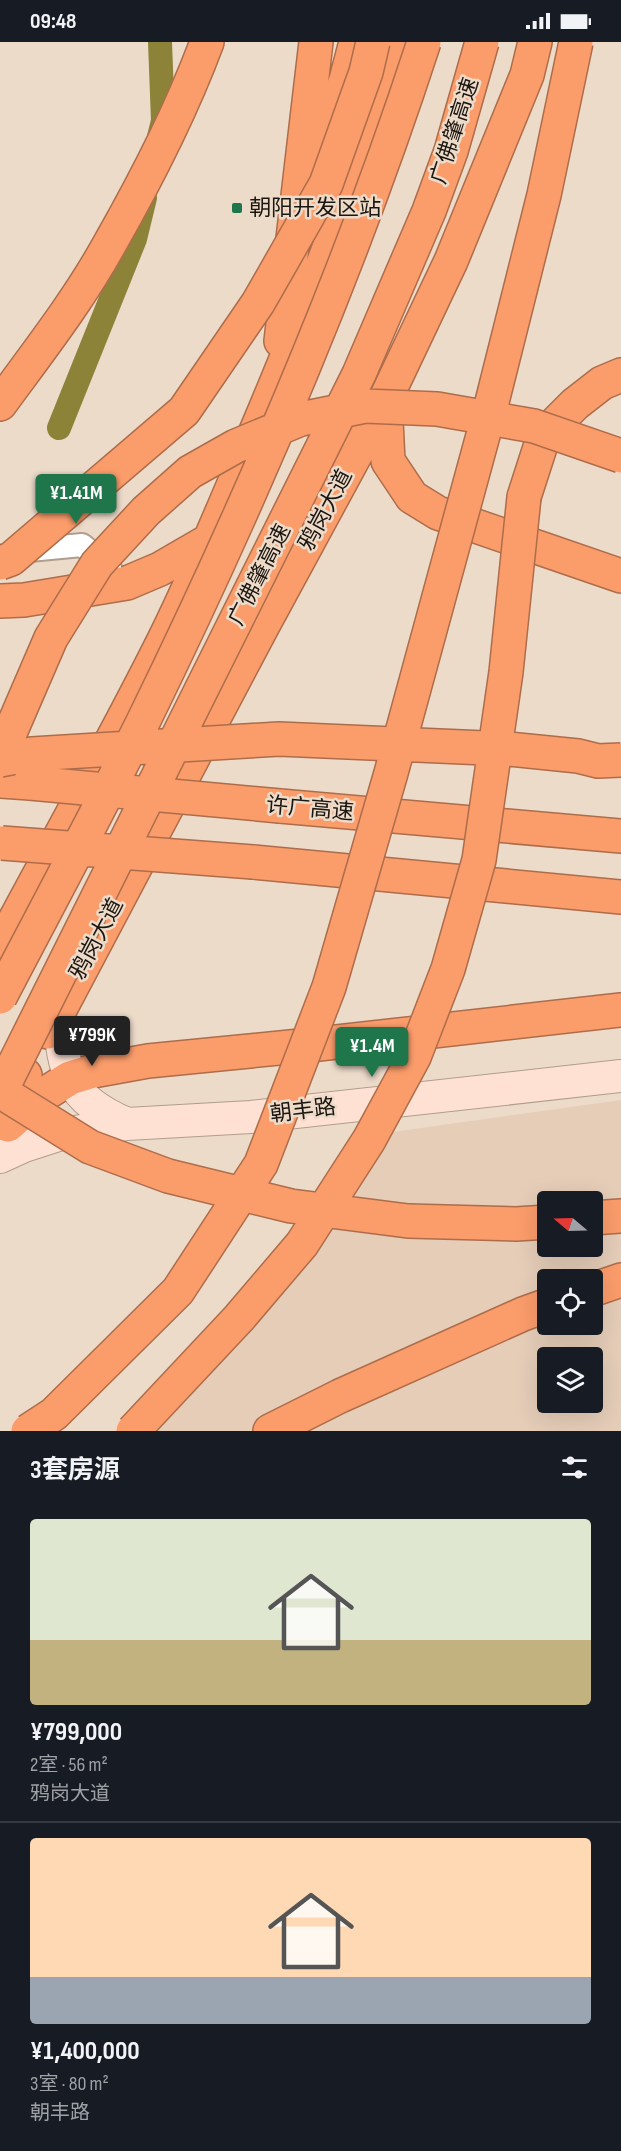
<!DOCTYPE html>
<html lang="zh">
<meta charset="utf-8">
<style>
:root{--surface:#171b24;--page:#20242c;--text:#f1f3f6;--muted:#9ea1a6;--line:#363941;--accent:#1e764a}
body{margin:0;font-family:"Sofia Sans Condensed","Noto Sans SC",sans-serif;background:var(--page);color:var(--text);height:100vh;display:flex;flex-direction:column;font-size:22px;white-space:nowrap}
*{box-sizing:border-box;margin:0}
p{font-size:20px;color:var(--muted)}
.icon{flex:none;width:33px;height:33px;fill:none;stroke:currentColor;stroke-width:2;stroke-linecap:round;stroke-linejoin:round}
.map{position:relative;height:1389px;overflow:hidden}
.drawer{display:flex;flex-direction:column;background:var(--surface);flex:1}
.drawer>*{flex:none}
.needle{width:39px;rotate:289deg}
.fabs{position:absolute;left:537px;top:1149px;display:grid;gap:12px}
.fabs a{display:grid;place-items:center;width:66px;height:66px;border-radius:6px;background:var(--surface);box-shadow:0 6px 24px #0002;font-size:30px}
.price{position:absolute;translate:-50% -51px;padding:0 14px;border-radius:6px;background:var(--accent);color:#fff;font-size:20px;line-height:39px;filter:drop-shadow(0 2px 3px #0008)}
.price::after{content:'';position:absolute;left:50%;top:36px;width:18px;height:14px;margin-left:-9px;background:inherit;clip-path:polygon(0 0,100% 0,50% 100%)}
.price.current{background:#222;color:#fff}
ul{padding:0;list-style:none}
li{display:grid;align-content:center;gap:12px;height:318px;padding:0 30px}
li+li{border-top:2px solid var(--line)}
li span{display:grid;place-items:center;height:186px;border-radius:6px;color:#555}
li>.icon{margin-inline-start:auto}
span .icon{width:108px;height:108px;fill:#fffc;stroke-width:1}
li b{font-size:26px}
h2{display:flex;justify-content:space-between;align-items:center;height:72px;padding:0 30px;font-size:26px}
.status{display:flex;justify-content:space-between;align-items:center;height:42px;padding:0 30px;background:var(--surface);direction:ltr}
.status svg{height:16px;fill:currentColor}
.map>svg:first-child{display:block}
</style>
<div class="status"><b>09:48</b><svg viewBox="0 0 49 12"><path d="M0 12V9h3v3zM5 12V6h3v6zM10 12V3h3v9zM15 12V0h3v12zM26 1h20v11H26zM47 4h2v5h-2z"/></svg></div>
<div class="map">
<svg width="621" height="1389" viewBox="0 0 621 1389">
<rect width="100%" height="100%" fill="#eddbca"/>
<path fill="#e5cdb8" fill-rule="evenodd" d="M621,1058v331h-498l179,-194 62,-101zM548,1160h44v44h-44zM548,1238h44v44h-44zM548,1316h44v44h-44z"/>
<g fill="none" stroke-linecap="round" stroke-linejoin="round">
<path stroke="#8c8339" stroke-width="24" d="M159,95l4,-16 -3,-79
M59,386l76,-189 10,-41"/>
<defs>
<path id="street" d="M19,509l63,-6 28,23"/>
<path id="secondary" d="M58,971c7,61 8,84 69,111
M0,1115l24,-11 37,-12 66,-10 124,-7 370,-41"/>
<path id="highway" d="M315,123l31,-85 10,-38
M281,299l35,-299
M385,358l3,61 24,36 26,16 183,63
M0,362c38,-52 78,-103 109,-159 37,-65 72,-133 98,-203
M524,455l20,-62 31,-31 27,-21 19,-8
M0,559l24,-1 103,-17 33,-14 50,-29
M0,739l30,2
M280,764l341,30
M253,820l368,35
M0,906c55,-104 114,-207 166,-312 32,-65 60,-133 88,-200 55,-129 105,-259 139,-394
M48,990l215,-407 122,-225 66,-139 76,-186 8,-33
M0,1080l25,-47
M8,1083l29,-26 33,-21 23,-7 55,-10 162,-16 311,-35
M592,1176l29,-2
M592,1248l29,-10
M270,1389l70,-35 183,-82 25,-9"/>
</defs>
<use href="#street" stroke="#af9e8d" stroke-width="26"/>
<use href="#secondary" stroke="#af9e8d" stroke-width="34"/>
<use href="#highway" stroke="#ad6d4b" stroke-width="36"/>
<use href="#street" stroke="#fff" stroke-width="22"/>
<use href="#secondary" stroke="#fee1d3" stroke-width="32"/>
<use href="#highway" stroke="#fb9c6b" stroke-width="33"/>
<defs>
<path id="highway-bridge" d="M0,521l11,-4 173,-148 74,-108 68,-119 40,-112 7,-30
M0,714l51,-118 46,-74 49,-53 44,-39 46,-26 65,-27 64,-13 72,3 97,17 87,30
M0,718l32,-6 247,-15 229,10 70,7 20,5 23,-1
M30,741l250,23
M2,801l251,19
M0,955c48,-92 97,-183 143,-275 108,-221 205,-446 281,-680
M0,1049l90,56 78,29 123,30 117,15 108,3 32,-2
M0,1051l359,-719 70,-163 22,-60 31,-109
M28,1389l26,-17 124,-123 83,-127 68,-177 62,-214 100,-367 53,-211 32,-153
M133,1389l106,-113 63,-74 67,-104 45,-83 34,-88 31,-109 27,-188 18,-175"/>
</defs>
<use href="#highway-bridge" stroke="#ad6d4b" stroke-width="36" stroke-linecap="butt"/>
<use href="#highway-bridge" stroke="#fb9c6b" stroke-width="33"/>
</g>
<rect fill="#1e764a" stroke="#eddbca" stroke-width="2" x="231" y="160" width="12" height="12" rx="3"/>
<g text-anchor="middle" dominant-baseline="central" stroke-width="5" stroke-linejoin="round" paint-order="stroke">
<g font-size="22" fill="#1c1610" stroke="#eddbca">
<text transform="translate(455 89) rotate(-72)">广佛肇高速</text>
<text transform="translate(326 468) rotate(-62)">鸦岗大道</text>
<text transform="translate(260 533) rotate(-63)">广佛肇高速</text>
<text transform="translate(310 767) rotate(5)">许广高速</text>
<text transform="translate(97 897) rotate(-62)">鸦岗大道</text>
<text transform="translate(303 1069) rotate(-7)">朝丰路</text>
</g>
<g font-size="22" fill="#1c1610" stroke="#eddbca" text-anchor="start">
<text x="249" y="166">朝阳开发区站</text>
</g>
</g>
</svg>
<div class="fabs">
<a><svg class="needle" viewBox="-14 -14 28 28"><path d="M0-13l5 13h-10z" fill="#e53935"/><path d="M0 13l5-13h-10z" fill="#9ea1a6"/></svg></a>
<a><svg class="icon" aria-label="locate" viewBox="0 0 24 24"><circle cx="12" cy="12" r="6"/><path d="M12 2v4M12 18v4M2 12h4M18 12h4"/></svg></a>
<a><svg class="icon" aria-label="layers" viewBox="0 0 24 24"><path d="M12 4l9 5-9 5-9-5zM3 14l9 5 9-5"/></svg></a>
</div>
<b class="price" style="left:76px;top:483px">¥1.41M</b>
<b class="price current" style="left:92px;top:1025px">¥799K</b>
<b class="price" style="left:372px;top:1036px">¥1.4M</b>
</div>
<section class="drawer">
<h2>3套房源<svg class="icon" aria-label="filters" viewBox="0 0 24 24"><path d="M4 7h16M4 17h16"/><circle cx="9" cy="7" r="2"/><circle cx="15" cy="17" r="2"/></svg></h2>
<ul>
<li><span style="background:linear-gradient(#dfe7d0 65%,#c2b280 0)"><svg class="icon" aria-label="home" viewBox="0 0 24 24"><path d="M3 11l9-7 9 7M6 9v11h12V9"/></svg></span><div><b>¥799,000</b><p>2室 · 56 m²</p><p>鸦岗大道</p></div></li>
<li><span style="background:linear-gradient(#ffd9b3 75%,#9aa5b1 0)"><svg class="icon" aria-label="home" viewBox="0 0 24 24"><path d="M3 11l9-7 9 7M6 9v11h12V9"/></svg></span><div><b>¥1,400,000</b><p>3室 · 80 m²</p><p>朝丰路</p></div></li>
</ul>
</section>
